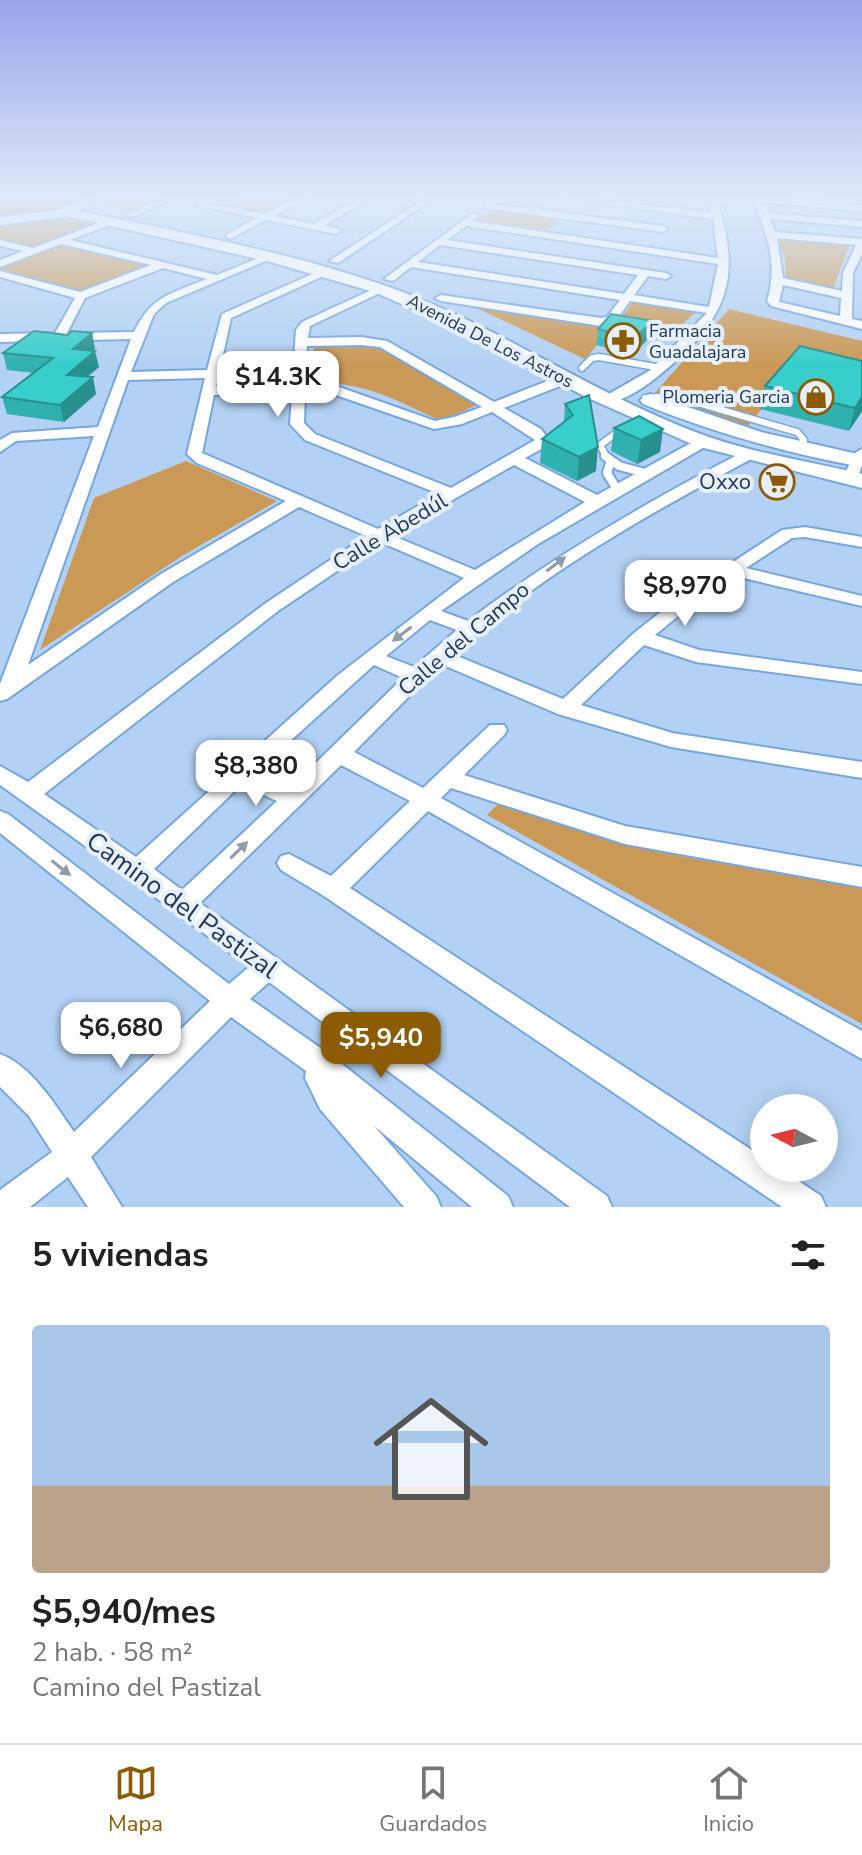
<!DOCTYPE html>
<html lang="es">
<meta charset="utf-8">
<style>
:root{--surface:#fff;--page:#f2f2f2;--text:#222;--muted:#767676;--line:#e0e0e0;--accent:#8c5c05}
body{margin:0;font-family:"Nunito Sans",sans-serif;background:var(--page);color:var(--text);height:100vh;display:flex;flex-direction:column;font-size:30px;white-space:nowrap}
*{box-sizing:border-box;margin:0}
p{font-size:26px;color:var(--muted)}
.icon{flex:none;width:44px;height:44px;fill:none;stroke:currentColor;stroke-width:2;stroke-linecap:round;stroke-linejoin:round}
.map{position:relative;height:1207px;overflow:hidden}
.drawer{display:flex;flex-direction:column;background:var(--surface);flex:1}
.drawer>*{flex:none}
.needle{width:52px;rotate:277deg}
.buttons{position:absolute;left:750px;top:1094px;display:grid;gap:16px}
.buttons a{display:grid;place-items:center;width:88px;height:88px;border-radius:50%;background:var(--surface);box-shadow:0 4px 20px #0003;font-size:40px}
.price{position:absolute;translate:-50% -68px;padding:0 18px;border-radius:16px;background:#fff;color:#222;font-size:26px;line-height:52px;filter:drop-shadow(0 2px 4px #0008)}
.price::after{content:'';position:absolute;left:50%;top:48px;width:24px;height:18px;margin-left:-12px;background:inherit;clip-path:polygon(0 0,100% 0,50% 100%)}
.price.on{background:var(--accent);color:#fff}
ul{padding:0;list-style:none}
li{display:grid;align-content:center;gap:16px;height:424px;padding:0 32px}
li+li{border-top:2px solid var(--line)}
li span{display:grid;place-items:center;height:248px;border-radius:8px;color:#555}
li>.icon{margin-inline-start:auto}
span .icon{width:144px;height:144px;fill:#fffc;stroke-width:1}
li b{font-size:34px}
h2{display:flex;justify-content:space-between;align-items:center;height:96px;padding:0 32px;font-size:34px}
.tabs{display:flex;justify-content:space-around;align-items:center;height:112px;border-top:2px solid var(--line);background:var(--surface);font-size:22px;color:var(--muted)}
.tabs a{display:grid;justify-items:center;gap:4px}
.tabs .on{color:var(--accent)}
.map>svg:first-child{display:block}
</style>
<div class="map">
<svg width="862" height="1207" viewBox="0 0 862 1207">
<rect width="100%" height="100%" fill="#b3d1f4"/>
<path fill="#ca9956" d="M0,196h88l-23,13 -65,9z
M104,196h66l-34,15 -43,-8z
M249,196h46l-32,17 -36,-6z
M492,209l68,9 -15,14 -70,-10z
M64,215l35,8 -63,24 -36,-8v-16z
M778,237l72,7 -17,45 -47,-9 -1,-21z
M58,245l96,21 -70,27 -84,-23v-3z
M633,302l63,10 -30,27 -56,-9 -25,29 -115,-54 144,23z
M729,309l133,32v43l-67,-16 -47,58 -94,-32z
M371,342l108,62 -39,17c-45,-22 -78,-40 -129,-38l3,-39z
M186,461l91,40 -95,55 -142,94 54,-152z
M500,802l89,32 96,23 177,30v137l-375,-209z"/>
<g fill="none" stroke-linecap="round" stroke-linejoin="round">
<defs>
<path id="service-far1" d="M582,368l10,-10 7,-1 62,11
M645,398l29,-2 123,36 7,8 -6,8
M607,458l-7,-13 22,-16"/>
<path id="service" d="M605,456l14,10 30,8
M610,463l-3,10 11,18"/>
<path id="minor" d="M168,196h10l-45,21 -8,-2z
M299,196h10l-35,20 40,8 48,-28h10l-47,30 14,3 2,2 -5,3 -70,-14 -36,19 -3,-1v-4l29,-16 -60,-13 5,-3 63,12z
M429,196h9l-100,67 -9,-2z
M550,196h21l140,17 -4,-17h8c30,84 11,125 -58,181 -14,11 -36,27 -55,25l-2,-3 49,-28 58,-58 -77,-12 -15,21 -14,4 -160,-25 -6,-3 6,-3 160,23 6,-1 13,-17 -209,-33 -18,14 -9,-2 89,-66 5,3 -6,5 246,37 -5,-39zM466,226l252,38 -9,43 -75,-12 14,-19 18,3 5,-3 -5,-3 -219,-33zM440,245l198,30 -14,19 -206,-32z
M751,196l111,9v6l-100,-9 6,11 94,8v6l-92,-8 5,13 87,7v15l-9,19 -1,46 10,2v8l-91,-23 -4,-5c12,-38 -1,-70 -16,-105zM777,238l79,7 -13,28 -1,18 -59,-13zM783,285l58,13 -1,18 -61,-14z
M487,203l176,23 5,3 -5,3 -179,-24z
M109,219l5,3 -2,2 -42,16 147,35 49,-20 9,2 -109,46 -12,11 -23,58 76,-2 15,-56 104,-46 5,3 -1,2 -99,45 -15,69 76,-1 4,-56 6,-8 78,-36 5,3 -1,2 -74,35 -2,12 53,-1 26,4 107,61 66,-26h10v6l-66,26 37,21 8,11 -4,7 -20,11 72,37 101,-56h10v6l-170,99 -97,67 27,10c86,-65 179,-119 275,-169h10v6c-106,57 -212,116 -301,196l111,45 71,-66 47,-37 101,-66 23,-3 57,10v10l-57,-10 -13,1 -46,30 116,28v10l-127,-30 -42,28 -38,31 44,15 163,22v12l-166,-22 -52,-17 -63,60 91,28 190,29v16l-191,-31 -113,-33 -117,-50 -87,88 69,36 67,-63h14l3,5 -3,5 -40,40 161,51 237,41v20l-237,-43 -174,-56 -10,10 421,233v28l-434,-248 -78,77 414,270v10h15l42,28 5,11h-44l-458,-311 -43,-26 -4,-7 4,-7 8,-2 42,22 79,-75 -69,-36 -141,138 407,293 5,11h-42l-301,-225 -19,17 82,57 176,140 5,11h-41l-98,-81 62,70 5,11h-37l-84,-98 -15,-31 1,-7 -75,-54 -140,140 31,50h-34l-20,-30 -38,30h-30v-17l52,-38 -23,-36 -29,-29v-33c32,12 55,51 74,78l136,-131 -210,-168v-22l8,3 221,170 20,-17c-82,-62 -166,-123 -249,-182v-19l28,16 238,-179 100,-67 -67,-29 -126,75 -166,117 -7,2v-17l94,-248 -78,5 -16,11v-12l12,-7 86,-6 33,-88 -131,3v-8l55,-1 20,-35 -75,-21v-6l80,21 71,-27 -90,-21 -61,23v-7l23,-9 -23,-5v-6l33,8zM163,268l44,11c-35,14 -56,17 -73,53l-67,1 18,-35zM361,345l19,2 102,60 -28,10 -19,4 -96,-34 -33,-1 1,-40zM205,378l-18,76 10,9 89,38 -125,73 -133,91 100,-285zM292,394l-2,30 15,16 134,54 -61,35 -176,-76 12,-58zM305,394h28l101,35 28,-5 30,-12 43,28 -84,48 -136,-54 -11,-11zM514,465l71,37 -110,68 -84,-35zM380,542l84,36 -126,97 -202,182 -92,-63 234,-183zM430,620l27,10 -43,37 -28,-11zM374,665l29,13 -113,110 -35,-15zM241,785l36,16 -95,89 -28,-21z
M862,449c0,13 0,22 -7,33h-10l-3,-3 13,-26z"/>
<path id="secondary" d="M87,196h13l-20,15c102,22 207,40 306,75 112,39 211,111 323,151 49,17 103,25 153,37v14l-166,-42 -110,-49 -134,-71 -78,-34 -107,-31 -201,-45 -66,9v-8l59,-7z
M650,394l111,38 101,23v12c-75,-14 -148,-34 -219,-63l-3,-4z"/>
</defs>
<use href="#service-far1" stroke="#76a6de" stroke-width="9"/>
<use href="#service" stroke="#76a6de" stroke-width="12"/>
<use href="#minor" stroke="#76a6de" stroke-width="4"/>
<use href="#secondary" stroke="#76a6de" stroke-width="4"/>
<use href="#service-far1" stroke="#fff" stroke-width="6"/>
<use href="#service" stroke="#fff" stroke-width="8"/>
<use href="#minor" fill="#fff" fill-rule="evenodd"/>
<use href="#secondary" fill="#fff" fill-rule="evenodd"/>
</g>
<path fill="#30b1af" d="M598,329l53,7 -14,14 -13,2 -28,-7z
M92,333l3,16 -2,1 6,17 -12,10 9,17 -32,28 -57,-8 -5,-17 33,-24 -28,-3 -4,-17z
M862,361v50l-13,20 -89,-22 5,-23z
M589,395l7,76 -19,10 -37,-18 2,-24 22,-17 1,-18z
M639,416l21,36 -23,12 -26,-13 3,-23z"/>
<path fill="#27908e" d="M653,321l-2,15 -14,14 -13,2 1,-16z
M92,333l3,16 -19,16 -3,-16z
M95,351l4,16 -29,24 -3,-16z
M93,377l3,17 -32,28 -4,-17z
M862,397v14l-13,20 6,-23z
M663,429l-3,23 -23,12 4,-24z
M598,447l-2,24 -19,10 2,-24z"/>
<path fill="#38cecb" stroke="#27908e" stroke-width="2" d="M611,314l42,7 -14,13 -14,2 -27,-7z
M34,331l33,4 5,-4 20,2 -19,16 22,2 -28,24 26,2 -33,28 -58,-8 51,-39 -50,-5z
M800,346l62,15v36l-7,11 -90,-22z
M589,395l9,52 -19,10 -37,-18 31,-24 -8,-11z
M639,416l24,13 -22,11 -27,-12z"/>
<defs><path id="oneway-solid" d="M-6-.8H1V-3.2L6.5 0L1 3.2V.8H-6Z" transform="scale(2)"/></defs>
<g fill="#929ca8">
<use href="#oneway-solid" transform="translate(556 564) rotate(-37)"/>
<use href="#oneway-solid" transform="translate(402 634) rotate(143)"/>
<use href="#oneway-solid" transform="translate(239 850) rotate(-44)"/>
<use href="#oneway-solid" transform="translate(61 868) rotate(38)"/>
</g>
<linearGradient id="sky" x2="0" y2="1"><stop stop-color="#9ba3e9"/><stop offset="0.54" stop-color="#ddeafa"/><stop offset="1" stop-color="#ddeafa" stop-opacity="0"/></linearGradient>
<rect width="862" height="365" fill="url(#sky)"/>
<defs>
<symbol id="pharmacy-ring" viewBox="-11 -11 22 22"><circle r="9.5" fill="#e6f0fc" stroke="#8c5c05" stroke-width="1.5"/><path d="M-2-6h4v4h4v4h-4v4h-4v-4h-4v-4h4Z" fill="#8c5c05"/></symbol>
<symbol id="shop-ring" viewBox="-11 -11 22 22"><circle r="9.5" fill="#e6f0fc" stroke="#8c5c05" stroke-width="1.5"/><path d="M-5-2.5h2.3a2.7 3.5 0 0 1 5.4 0H5L5.5 6h-11ZM-1.5-2.5h3a1.5 2.3 0 0 0-3 0Z" fill="#8c5c05"/></symbol>
<symbol id="supermarket-ring" viewBox="-11 -11 22 22"><circle r="9.5" fill="#e6f0fc" stroke="#8c5c05" stroke-width="1.5"/><path d="M-6-5.5h2.5l.6 2H6L4.5 2H-2.5L-4.4-4H-6ZM-1.5 3.2a1.3 1.3 0 1 0 .1 0ZM3 3.2a1.3 1.3 0 1 0 .1 0Z" fill="#8c5c05"/></symbol>
</defs>
<g fill-rule="evenodd">
<use href="#pharmacy-ring" x="603" y="321" width="40" height="40"/>
<use href="#shop-ring" x="796" y="377" width="40" height="40"/>
<use href="#supermarket-ring" x="757" y="462" width="40" height="40"/>
</g>
<g text-anchor="middle" dominant-baseline="central" stroke-width="8" stroke-linejoin="round" paint-order="stroke">
<g font-size="18" fill="#253950" stroke="#e6f0fc" text-anchor="start">
<text x="649" y="331">Farmacia<tspan x="649" dy="21">Guadalajara</tspan></text>
<text x="790" y="397" text-anchor="end">Plomeria Garcia</text>
</g>
<g font-size="18" fill="#253950" stroke="#e6f0fc">
<text transform="translate(490 341) rotate(27)">Avenida De Los Astros</text>
</g>
<g font-size="22" fill="#253950" stroke="#e6f0fc" text-anchor="end">
<text x="751" y="482">Oxxo</text>
</g>
<g font-size="22" fill="#253950" stroke="#e6f0fc">
<text transform="translate(390 532) rotate(-31)">Calle Abedúl</text>
<text transform="translate(464 639) rotate(-40)">Calle del Campo</text>
</g>
<g font-size="26" fill="#253950" stroke="#e6f0fc">
<text transform="translate(182 905) rotate(36)">Camino del Pastizal</text>
</g>
</g>
</svg>
<div class="buttons">
<a><svg class="needle" viewBox="-14 -14 28 28"><path d="M0-13l5 13h-10z" fill="#e53935"/><path d="M0 13l5-13h-10z" fill="#767676"/></svg></a>
</div>
<b class="price" style="left:278px;top:419px">$14.3K</b>
<b class="price" style="left:685px;top:628px">$8,970</b>
<b class="price" style="left:256px;top:808px">$8,380</b>
<b class="price" style="left:121px;top:1070px">$6,680</b>
<b class="price on" style="left:381px;top:1080px">$5,940</b>
</div>
<section class="drawer">
<h2>5 viviendas<svg class="icon" aria-label="filters" viewBox="0 0 24 24"><path d="M4 7h16M4 17h16"/><circle cx="9" cy="7" r="2"/><circle cx="15" cy="17" r="2"/></svg></h2>
<ul>
<li><span style="background:linear-gradient(#a9c7e8 65%,#b9a48a 0)"><svg class="icon" aria-label="home" viewBox="0 0 24 24"><path d="M3 11l9-7 9 7M6 9v11h12V9"/></svg></span><div><b>$5,940/mes</b><p>2 hab. · 58 m²</p><p>Camino del Pastizal</p></div></li>
</ul>
</section>
<nav class="tabs">
<a class="on"><svg class="icon" aria-label="map" viewBox="0 0 24 24"><path d="M3 6l6-2 6 2 6-2v14l-6 2-6-2-6 2zM9 4v14M15 6v14"/></svg>Mapa</a>
<a><svg class="icon" aria-label="saved" viewBox="0 0 24 24"><path d="M7 4h10v16l-5-4-5 4z"/></svg>Guardados</a>
<a><svg class="icon" aria-label="home" viewBox="0 0 24 24"><path d="M3 11l9-7 9 7M6 9v11h12V9"/></svg>Inicio</a>
</nav>
